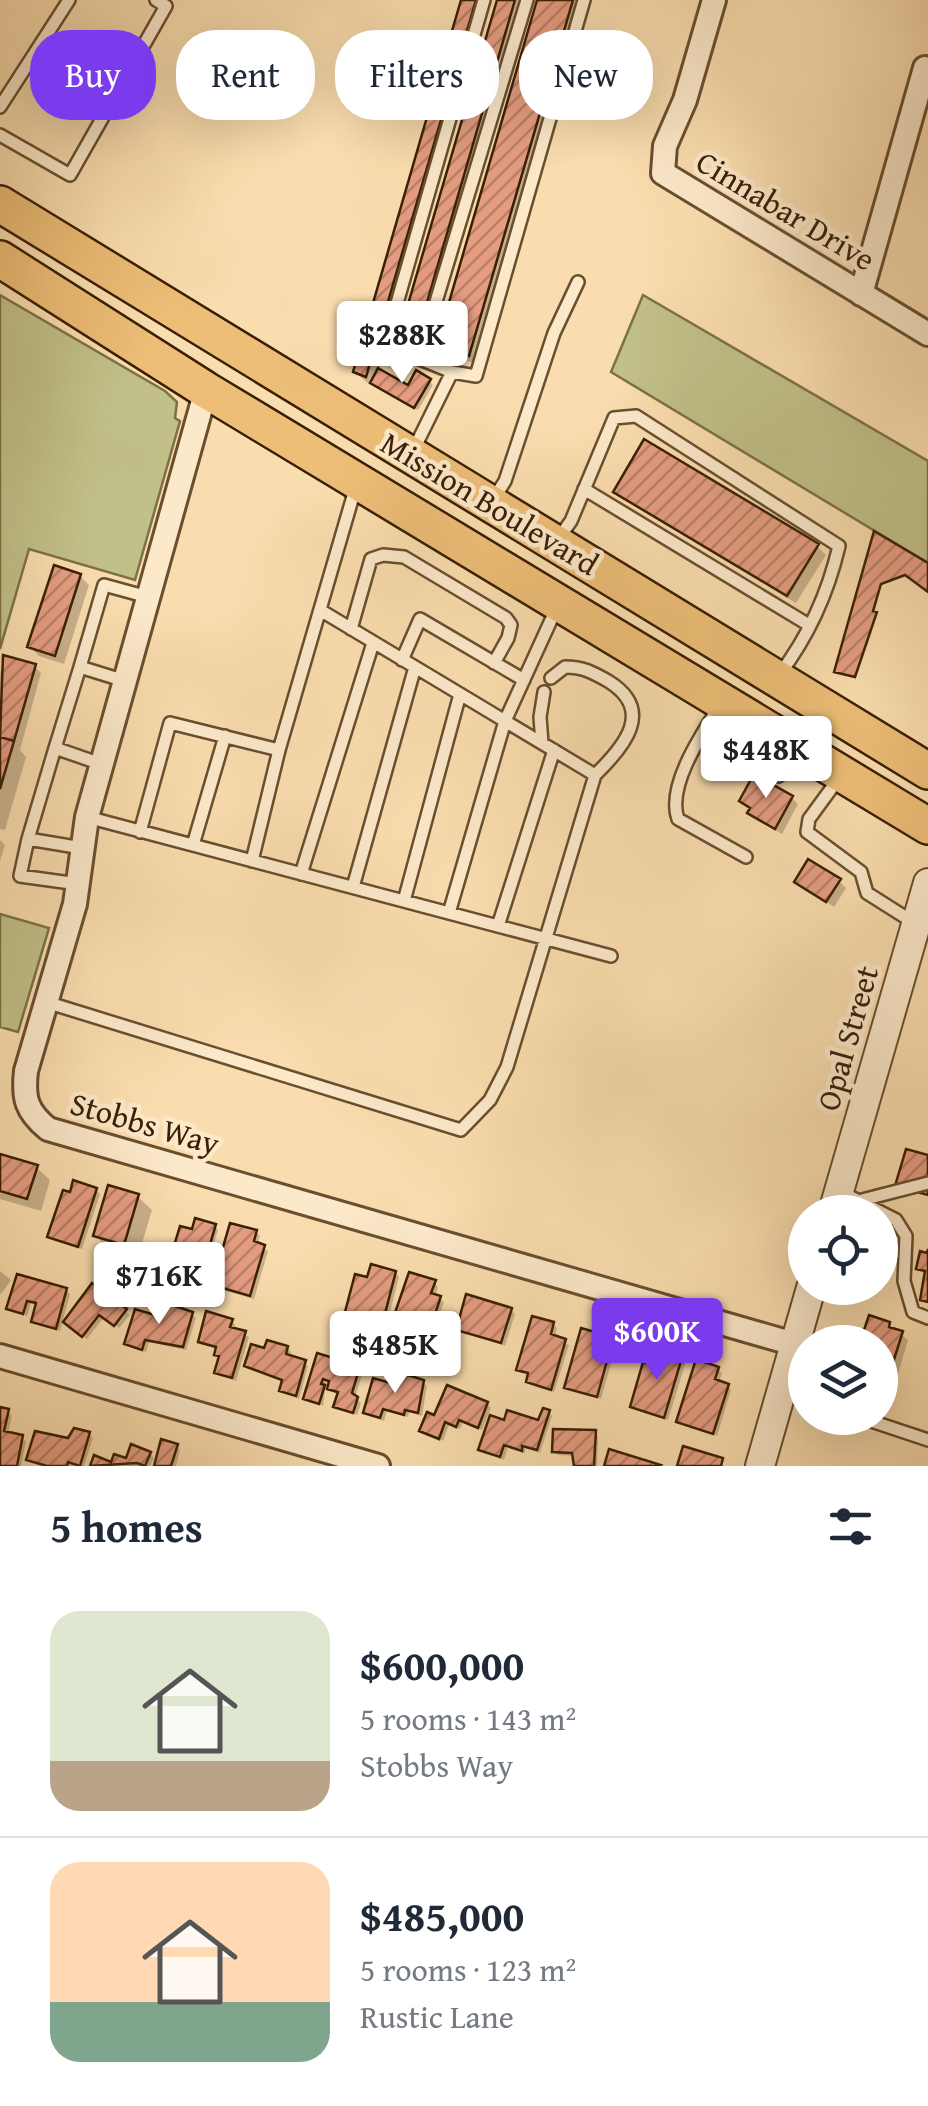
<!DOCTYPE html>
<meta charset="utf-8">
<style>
:root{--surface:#fff;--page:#f2f2f3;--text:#1f2937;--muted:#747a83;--line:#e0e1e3;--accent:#7c3aed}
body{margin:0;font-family:"Gentium Book Plus",serif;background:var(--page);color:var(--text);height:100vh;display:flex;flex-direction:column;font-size:38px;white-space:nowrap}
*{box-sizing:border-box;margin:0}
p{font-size:32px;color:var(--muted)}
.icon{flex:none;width:55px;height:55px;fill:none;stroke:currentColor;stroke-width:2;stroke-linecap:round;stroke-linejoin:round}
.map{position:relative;height:1466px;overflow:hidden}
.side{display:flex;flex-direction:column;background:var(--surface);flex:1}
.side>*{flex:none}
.banner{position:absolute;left:30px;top:30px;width:870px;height:90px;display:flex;gap:20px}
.tools{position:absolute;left:788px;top:1195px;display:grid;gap:20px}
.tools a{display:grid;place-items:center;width:110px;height:110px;border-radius:50%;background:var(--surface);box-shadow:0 10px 40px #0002;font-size:50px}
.price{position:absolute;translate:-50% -85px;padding:0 22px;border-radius:10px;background:#fff;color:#222;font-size:32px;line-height:65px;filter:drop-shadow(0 2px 5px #0008)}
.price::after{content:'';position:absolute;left:50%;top:60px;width:30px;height:22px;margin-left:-15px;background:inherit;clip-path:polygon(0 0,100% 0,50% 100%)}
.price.selected{background:var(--accent);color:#fff}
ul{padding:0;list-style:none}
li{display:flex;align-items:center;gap:30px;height:250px;padding:0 50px}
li+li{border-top:2px solid var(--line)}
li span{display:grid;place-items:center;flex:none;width:280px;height:200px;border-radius:30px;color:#555}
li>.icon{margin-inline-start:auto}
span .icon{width:120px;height:120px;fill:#fffc;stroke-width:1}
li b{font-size:42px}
h2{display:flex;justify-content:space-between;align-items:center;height:120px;padding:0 50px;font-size:42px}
.chip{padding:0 35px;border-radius:40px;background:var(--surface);box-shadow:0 10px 40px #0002;font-size:35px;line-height:90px}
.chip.selected{background:var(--accent);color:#fff}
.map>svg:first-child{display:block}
</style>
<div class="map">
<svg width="928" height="1466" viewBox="0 0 928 1466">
<defs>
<pattern id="building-hatch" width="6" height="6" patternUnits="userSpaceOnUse" patternTransform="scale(2.5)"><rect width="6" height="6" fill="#e59d81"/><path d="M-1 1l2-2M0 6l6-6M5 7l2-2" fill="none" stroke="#bb7f68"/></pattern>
</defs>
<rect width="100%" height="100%" fill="#faddae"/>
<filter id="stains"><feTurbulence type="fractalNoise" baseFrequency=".002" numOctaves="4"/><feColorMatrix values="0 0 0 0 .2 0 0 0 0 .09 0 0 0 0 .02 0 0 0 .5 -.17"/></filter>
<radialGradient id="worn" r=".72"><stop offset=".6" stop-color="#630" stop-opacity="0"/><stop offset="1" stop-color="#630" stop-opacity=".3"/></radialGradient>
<path fill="#c1c088" stroke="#7d7046" stroke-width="2.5" d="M0,295l165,96 12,11 -2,16 5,3 -45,159 -106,-31 -29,100z
M643,295l285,166v102l-317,-191z
M0,914l49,14 -31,104 -18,-5z"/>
<path fill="#0003" d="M464,0h23l-108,371 30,17 20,-7 4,4 -15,25 -53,-29 -9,-9z
M499,0h28l-104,355 -14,-4 -9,-9z
M539,0h46l-107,364 -31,-9 -9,-9z
M616,491l201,55 9,9 -30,48 -171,-103z
M876,534l52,32v24l-20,-15 -27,10 -14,61h-3l-8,31 -18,-5z
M80,576l9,9 -25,79 -25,-8 -9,-9z
M4,658l30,8 7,7 -21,77 6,7 -21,73 -5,-1v-156z
M792,798l6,6 -16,30 -25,-14 -7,-7 2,-4 -10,-8z
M0,840l5,5 -5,16z
M797,881h42l7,7 -12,19z
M0,1156l36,11 14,13 -9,31 -41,-12z
M96,1190l4,4 -18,55 -28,-9 -4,-4z
M138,1197l14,13 -14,47 -29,-8 -14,-14z
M214,1226l4,4 -16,54 -29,-8 -4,-4 25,-40z
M256,1232l4,4 -3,9 11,6 -14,48 -35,-10 -4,-4z
M0,1271l11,9 -10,14 -1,-1z
M395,1273l4,4 -16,63 -35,-9 -4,-4 25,-47z
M18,1277l48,13 4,4 -10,37 -27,-10 5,-16 -7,-2 -4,13 -18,-8z
M434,1283l4,4 -3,10 9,5 -16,48 -34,-11 -4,-4z
M132,1285l4,4 -4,12 -22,-9z
M93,1286l37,29 -11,13 -15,-11 -17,22 -17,-13z
M511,1310l4,4 -10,32 -47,-17z
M192,1314l4,4 -10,32 -37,-8 -3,10 -19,-8 33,-25z
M870,1318l19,6 19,16 -10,34 -18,-5v-27h-17z
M231,1321l4,4 -1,5 15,7 -13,44 -19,-9 4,-14 -4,-4 1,-5 -18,-8z
M553,1324l4,4 -3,10 15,7 -15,47 -22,-7 -4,-4 2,-6 -11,-6z
M604,1337l4,4 -2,10 7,5 -12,43 -30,-8 -4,-4z
M287,1348l4,4 -1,6 18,8 -9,33 -18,-8 3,-9 -37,-17z
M318,1356l45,16 -8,25 6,6 -4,12 -21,-8 4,-13 -6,-1 -4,-4 1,-6 -5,-1 -3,24 -17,-8z
M682,1357l4,4 -18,59 -32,-10 -4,-4 22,-38z
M718,1369l4,4 -3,10 12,7 -14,46 -39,-15z
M423,1382l4,4 -5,30 -13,-4 -1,5 -21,-6 -3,10 -18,-8 30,-26z
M487,1404l4,4 -9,22 -19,-8 -3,7 -11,-4 -6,16 -21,-11 14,-12z
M0,1410l12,5 -4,19 18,7 -5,25h-21z
M548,1412l4,4 -12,37 -15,-5v5l-17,-6 -4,13 -23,-11 24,-26 35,1z
M594,1433l4,4 -1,29h-22l-1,-10 -16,-1 -4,-4z
M89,1434l4,4 -9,28h-41l-14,-7z
M176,1446l4,4 -4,16h-20z
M150,1454l4,4 -4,8h-58l3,-7 17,6 3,-8 12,5z"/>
<path fill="url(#building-hatch)" stroke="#391f05" stroke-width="2.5" d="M461,0h15l-110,377 -13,-5z
M497,0h18l-101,347 -17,-5z
M537,0h36l-104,356 -33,-9z
M378,368l30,17 8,-15 15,9 -17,29 -44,-25z
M644,439l175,105 -32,52 -174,-104z
M874,531l54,32v29l-23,-17 -24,9 -8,27 4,1 -22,65 -21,-5z
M54,565l27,9 -26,82 -28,-9z
M3,655l33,9 -22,77 -14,-4z
M0,737l14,4 -14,48z
M754,774l39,22 -18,33 -28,-16 3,-5 -11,-7z
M808,859l33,20 -15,23 -32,-20z
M906,1149l22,6v40l-33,-9z
M0,1154l38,11 -11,34 -27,-8z
M73,1180l24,8 -19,59 -31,-10 16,-47 7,2z
M108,1185l31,9 -15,51 -31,-9z
M195,1218l21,6 -17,58 -33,-9 14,-47 12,3z
M230,1223l27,7 -3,11 11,4 -15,51 -38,-11z
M928,1249v53l-8,-2 5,-29 -9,-2 4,-18 7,2z
M371,1264l25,7 -17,66 -38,-10 14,-53 12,3z
M409,1272l27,8 -5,13 10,3 -17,52 -37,-12z
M17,1274l50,14 -11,41 -25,-7 5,-19 -9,-2 -4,13 -17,-5z
M113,1276l20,7 -5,16 -21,-7z
M92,1283l35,26 -13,17 -15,-11 -17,22 -19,-15z
M466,1294l46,14 -11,35 -45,-13z
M163,1302l30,10 -10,35 -38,-7 -3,10 -18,-6 11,-35 23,7z
M206,1311l27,8 -3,8 16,4 -14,47 -18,-5 5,-17 -5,-1 2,-8 -18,-5z
M869,1315l21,7 -1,5 14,4 -12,38 -11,-3v-24h-20z
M532,1316l22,6 -3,12 15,5 -15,51 -25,-8 2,-9 -12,-3z
M581,1328l25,7 -4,12 8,3 -13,47 -33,-9z
M267,1340l21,6 -2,8 20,6 -10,36 -17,-5 3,-11 -38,-14 7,-22 13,4z
M658,1347l25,7 -19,64 -34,-11 13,-45 10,3z
M317,1353l43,13 -8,27 6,4 -5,16 -20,-6 5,-15 -11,-3 2,-8 -6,-2 -2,5 4,1 -6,19 -16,-5z
M696,1359l23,8 -4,12 14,5 -16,50 -37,-12z
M398,1372l26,8 -6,33 -13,-3 -1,5 -21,-6 -3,9 -17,-5 10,-35 21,6z
M447,1385l41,17 -10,26 -19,-8 -3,7 -11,-5 -6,17 -20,-8 8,-19 7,3z
M0,1407l9,2 -5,22 19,4 -6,31h-17z
M543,1408l7,2 -13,40 -15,-4v5l-18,-6 -4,12 -22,-7 12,-35 14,5 3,-10 31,10z
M74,1428l16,4 -10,34 -12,-4 -1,4h-20l-21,-6 9,-29 33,7z
M553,1429l43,1 -2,36h-20l-2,-13 -20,-1z
M161,1439l17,5 -7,22h-17z
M131,1444l20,8 -6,14 -8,-3 -47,3 4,-11 17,7 3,-8 12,4z
M683,1446l40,12 -2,8h-44z
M609,1449l52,16 -1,1h-56z"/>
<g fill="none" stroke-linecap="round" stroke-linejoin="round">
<defs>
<path id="service" d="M484,0l-99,345 67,27 24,4 108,-376
M0,107l69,-107
M0,135l70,40 96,-169 -10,-6
M419,358l108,-358
M413,451l39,-79
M584,489l225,136
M493,500l12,-19 49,-148 24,-51
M558,539l13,-18 43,-103 22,-2 203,130c-11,47 -31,91 -60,129
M351,629l20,-70 12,-4 21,2 102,61 5,7 -3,13 -14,25
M402,660l18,-41 104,61
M80,667l-25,81 46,16
M551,678l14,-11c18,0 27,5 43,14 47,29 17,65 -13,94
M125,681l-45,-14 24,-82 44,12
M721,704c-18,28 -55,82 -43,115l68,38
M702,734l77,42 16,-25
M542,743l-2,-26 4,-25
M55,748l-27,91 54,9
M279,750l77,-264
M839,778l-30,41 -2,13 54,40 6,21 49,31
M87,817l524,139
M140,832l30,-109 109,27 -27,111
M28,839l-8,37 58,8
M193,845l32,-109
M301,874l72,-231
M353,887l62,-220
M404,901l56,-207
M449,913l56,-192 52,-114
M498,926l56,-176
M46,1002l415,128 29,-30 17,-33 88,-292 -275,-165
M839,1191l57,29 10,16 -2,45 9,31 15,6
M862,1200l66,-17
M782,1390l23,8
M862,1418l66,22"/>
<path id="minor" d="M714,0l-29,100 -20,46 -2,27 265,161
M861,294l64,-226
M206,390l-119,427 -12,87 -49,167c-3,27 0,40 22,58l746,215
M0,1356l378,110"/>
<path id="tertiary" d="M833,1212l95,-329
M760,1466l51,-178"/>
<path id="primary" d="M0,204l928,567
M0,259l206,131 722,436"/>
</defs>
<use href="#service" stroke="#694e2f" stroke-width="16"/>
<use href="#minor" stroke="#694e2f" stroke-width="28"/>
<use href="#tertiary" stroke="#694e2f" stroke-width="32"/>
<use href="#primary" stroke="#391f05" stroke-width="40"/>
<use href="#service" stroke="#fce9ca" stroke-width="11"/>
<use href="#minor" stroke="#fce9ca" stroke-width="22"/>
<use href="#tertiary" stroke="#fce9ca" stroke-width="28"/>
<use href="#primary" stroke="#edbe77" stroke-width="35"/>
</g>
<g text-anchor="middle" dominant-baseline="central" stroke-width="9" stroke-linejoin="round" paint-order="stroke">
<g font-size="32" fill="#391f05" stroke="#fce9ca">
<text transform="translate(786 210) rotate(31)">Cinnabar Drive</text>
<text transform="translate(490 503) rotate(31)">Mission Boulevard</text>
<text transform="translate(847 1038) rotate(-74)">Opal Street</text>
<text transform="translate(145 1123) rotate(16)">Stobbs Way</text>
</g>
</g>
<rect width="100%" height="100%" filter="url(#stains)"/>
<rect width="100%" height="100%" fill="url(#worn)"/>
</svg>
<div class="tools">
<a><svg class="icon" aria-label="locate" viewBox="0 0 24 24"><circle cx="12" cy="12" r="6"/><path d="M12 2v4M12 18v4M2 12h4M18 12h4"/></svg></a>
<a><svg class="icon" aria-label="layers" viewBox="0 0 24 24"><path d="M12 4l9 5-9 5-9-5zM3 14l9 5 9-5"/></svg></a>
</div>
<b class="price" style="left:402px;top:386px">$288K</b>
<b class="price" style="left:766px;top:801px">$448K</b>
<b class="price" style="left:159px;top:1327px">$716K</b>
<b class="price selected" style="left:657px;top:1383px">$600K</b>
<b class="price" style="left:395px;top:1396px">$485K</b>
<div class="banner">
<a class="chip selected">Buy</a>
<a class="chip">Rent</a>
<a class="chip">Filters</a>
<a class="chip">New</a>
</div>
</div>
<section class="side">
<h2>5 homes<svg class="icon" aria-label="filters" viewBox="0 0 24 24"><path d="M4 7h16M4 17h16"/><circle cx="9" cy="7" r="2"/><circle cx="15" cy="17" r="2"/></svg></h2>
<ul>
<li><span style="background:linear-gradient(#dfe7d0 75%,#b9a48a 0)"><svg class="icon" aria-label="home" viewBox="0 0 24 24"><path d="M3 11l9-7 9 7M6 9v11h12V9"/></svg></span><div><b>$600,000</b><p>5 rooms · 143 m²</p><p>Stobbs Way</p></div></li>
<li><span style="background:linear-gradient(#ffd9b3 70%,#7fa58c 0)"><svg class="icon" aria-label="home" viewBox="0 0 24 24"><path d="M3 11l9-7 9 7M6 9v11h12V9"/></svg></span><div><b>$485,000</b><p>5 rooms · 123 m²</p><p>Rustic Lane</p></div></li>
</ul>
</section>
